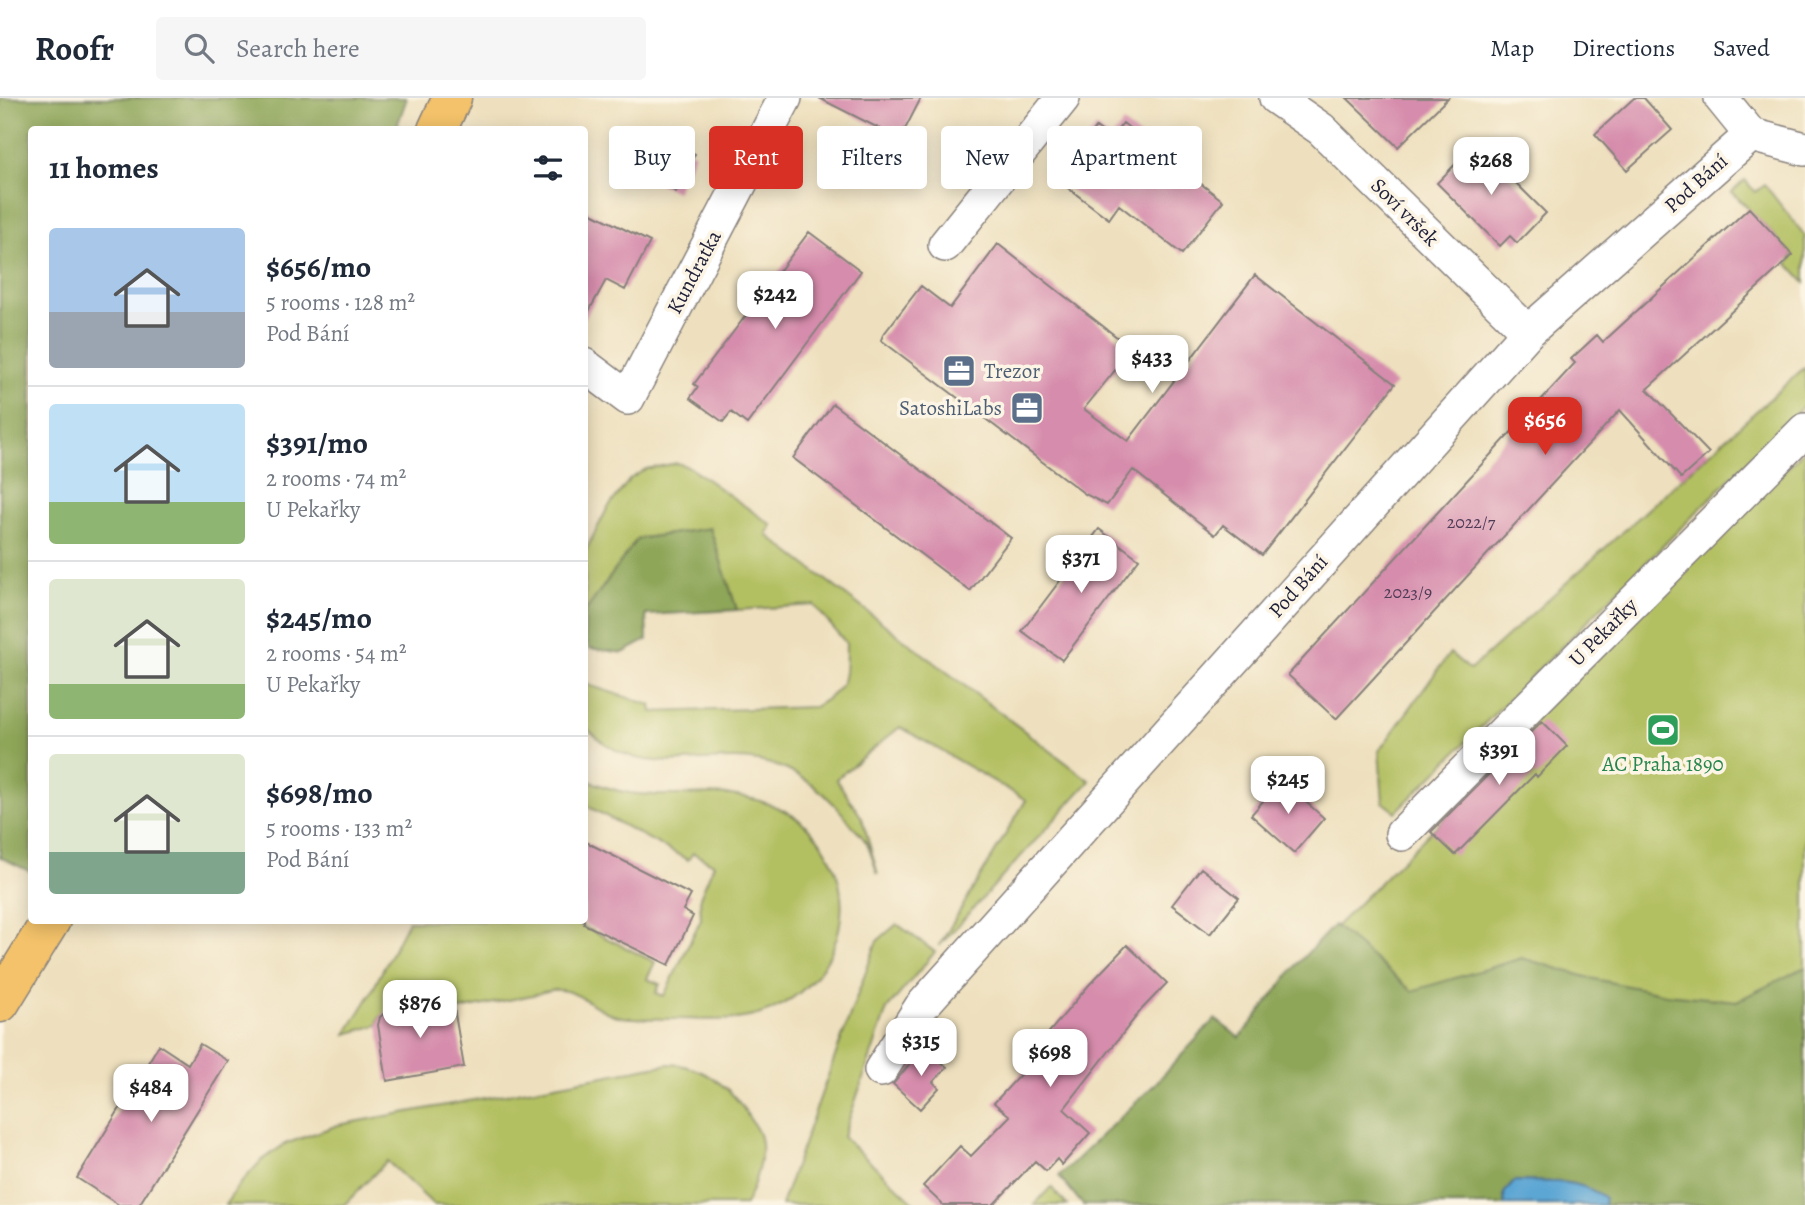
<!DOCTYPE html>
<meta charset="utf-8">
<style>
:root{--surface:#fff;--page:#f6f6f7;--text:#1f2937;--muted:#747a83;--line:#e0e1e3;--accent:#d93025}
body{margin:0;font-family:Alegreya,serif;background:var(--page);color:var(--text);height:100vh;display:flex;flex-direction:column;font-size:26px;white-space:nowrap}
*{box-sizing:border-box;margin:0}
p{font-size:23px;color:var(--muted)}
.icon{flex:none;width:38px;height:38px;fill:none;stroke:currentColor;stroke-width:2;stroke-linecap:round;stroke-linejoin:round}
.map{position:relative;flex:1;overflow:hidden}
.drawer{position:absolute;left:28px;top:28px;width:560px;height:798px;display:flex;flex-direction:column;background:var(--surface);border-radius:7px;box-shadow:0 4px 18px #0003}
.drawer>*{flex:none}
.guide{position:absolute;left:609px;top:28px;width:665px;height:63px;display:flex;gap:14px}
.price{position:absolute;translate:-50% -60px;padding:0 16px;border-radius:14px;background:#fff;color:#222;font-size:23px;line-height:46px;filter:drop-shadow(0 2px 4px #0008)}
.price::after{content:'';position:absolute;left:50%;top:42px;width:21px;height:16px;margin-left:-10px;background:inherit;clip-path:polygon(0 0,100% 0,50% 100%)}
.price.selected{background:var(--accent);color:#fff}
ul{padding:0;list-style:none}
li{display:flex;align-items:center;gap:21px;height:175px;padding:0 21px}
li+li{border-top:2px solid var(--line)}
li span{display:grid;place-items:center;flex:none;width:196px;height:140px;border-radius:7px;color:#555}
li>.icon{margin-inline-start:auto}
span .icon{width:84px;height:84px;fill:#fffc;stroke-width:1}
li b{font-size:30px}
h2{display:flex;justify-content:space-between;align-items:center;height:84px;padding:0 21px;font-size:30px}
.pill{padding:0 24px;border-radius:7px;background:var(--surface);box-shadow:0 4px 18px #0003;font-size:24px;line-height:63px}
.pill.selected{background:var(--accent);color:#fff}
header{display:flex;align-items:center;gap:42px;box-sizing:border-box;height:98px;padding:0 35px;background:var(--surface);border-bottom:2px solid var(--line)}
header strong{font-size:33px}
nav{display:flex;gap:38px;margin-inline-start:auto;font-size:24px}
.search{width:490px;height:63px;background:var(--page);display:flex;align-items:center;gap:18px;box-sizing:border-box;padding:0 24px;border-radius:7px;color:var(--muted);font-size:26px}
.map>svg:first-child{display:block}
</style>
<header>
<strong>Roofr</strong>
<div class="search"><svg class="icon" aria-label="search" viewBox="0 0 24 24"><circle cx="10" cy="10" r="6"/><path d="M15 15l6 6"/></svg>Search here</div>
<nav><a>Map</a><a>Directions</a><a>Saved</a></nav>
</header>
<div class="map">
<svg width="1805" height="1107" viewBox="0 0 1805 1107">
<rect width="100%" height="100%" fill="#fcf5e5"/>
<filter id="ink" filterUnits="userSpaceOnUse"><feTurbulence type="fractalNoise" baseFrequency=".0143" numOctaves="2"/><feDisplacementMap in="SourceGraphic" scale="14" xChannelSelector="R" yChannelSelector="G"/><feConvolveMatrix kernelMatrix="1 2 1 2 8 2 1 2 1" color-interpolation-filters="sRGB"/></filter>
<filter id="wash" filterUnits="userSpaceOnUse"><feTurbulence type="fractalNoise" baseFrequency=".00686" numOctaves="4" result="noise"/><feDisplacementMap in="SourceGraphic" scale="28" xChannelSelector="R" yChannelSelector="G"/><feGaussianBlur stdDeviation="1.57" result="paint"/><feColorMatrix in="noise" values="0 0 0 0 0 0 0 0 0 0 0 0 0 0 0 0 0 1.4 0 .05"/><feComposite in="paint" operator="in"/></filter>
<g filter="url(#wash)">
<rect width="100%" height="100%" fill="#eee0be"/>
<path fill="#b3c062" stroke="#6a714e" stroke-width="2" d="M1745,82l10,12 10,-7 40,51v47l-17,-19 5,-9 -61,-63z
M1805,269v37l-409,408 -13,-10 -4,-51 71,-98 20,17z
M1805,352v571l-373,-9 -98,-84 177,-176 -6,-7z
M677,365l12,4 83,58 -5,10 323,246 -151,165 87,-146 -126,-73 -64,52 26,39 16,56c-4,-10 -7,-21 -11,-30 -5,-9 -14,-17 -20,-25 -29,-37 -65,-60 -113,-60 -59,0 -103,16 -149,-33v-42l66,21 1,7 162,-5c35,-20 31,-26 32,-64l-32,-38 -77,5 -27,-82 -73,11 -52,73v-60l22,-43 23,-30 16,-10z
M585,681c14,6 29,12 45,14 56,8 95,-10 151,16 29,13 51,43 58,73 14,62 -29,122 -90,135 -24,5 -49,2 -74,2 -19,-1 -40,1 -58,-3 -20,-5 -37,-25 -58,-26 -8,-1 -19,3 -26,5 -26,5 -52,11 -79,16l-14,-9 -14,2v-3l-23,5v2l-23,9 -2,8 -32,9 24,-39 38,-74h164l83,41 -8,17 13,5 -4,9 8,3 37,-77 -1,-22 14,-33 -21,-11 -5,7 -103,-55z
M897,826l38,28 -48,57 -44,128 74,68h-136l96,-264z
M669,966c36,2 64,24 81,55 3,5 9,12 10,19 5,16 -7,53 -15,67h-311l-47,-44 -43,44h-119l13,-19 23,-25 24,-17 53,-19z
M1051,1089l16,18h-33z"/>
<path fill="#8ea658" stroke="#58644a" stroke-width="2" d="M0,0h407l-11,31 -364,1 -1,742 -31,-15v-268l2,-3 -2,-2z
M710,430l27,82 -91,5 1,25 -24,13 -34,-5 -4,-15v-21l52,-73z
M1334,827l78,66 110,-33 68,20 76,16 71,7 68,-34v238h-201v-7c-27,-21 -56,-15 -89,-17l-11,12 1,12h-422l-24,-29 94,-90 62,-67 25,19 58,-75z"/>
<path fill="#5ca6d4" stroke="#3f6488" stroke-width="2" d="M1515,1083c33,2 62,-4 90,17l-1,7h-99l-1,-12z"/>
<g id="blocks">
<path fill="#d68cac" d="M819,0h102l-21,41z
M1347,0h101l-50,49z
M1634,0h10l28,32 -45,40 -32,-36z
M1123,25l100,78 -41,53 -63,-49 -10,14 -53,-40 40,-52 15,11z
M649,32l46,24 -19,38 -47,-24z
M1476,45l70,70 -29,30 -7,-7 -10,10 -63,-63z
M1749,110l44,47 -146,134 62,64 -28,25 -61,-68 -284,309 -48,-44 287,-312 -4,-4 26,-24 6,7z
M584,111l66,33 -25,48 -19,-10 -22,40z
M809,134l52,39 -114,153 -16,-12 -8,10 -33,-24 8,-11 -4,-3z
M998,146l134,105 -48,60 44,32 127,-166 140,109 -133,171 -39,-30 -8,10 -82,-65 -26,35 -22,-11 -204,-154 2,-5 38,-49 29,22z
M833,306l178,134 -41,53 -177,-133z
M1099,431l40,30 -77,101 -40,-29z
M1542,623l25,25 -30,31 -2,-3 -80,81 -24,-23z
M1281,682l43,38 -30,35 -43,-38z
M584,743l107,54 -8,15 10,6 -24,49 -85,-41z
M1201,770l38,30 -29,36 -38,-29z
M1127,847l40,38 -25,26 -78,100 26,24 -28,32 -5,-6 -11,12 -11,-10 -42,44h-50l-20,-19 37,-40 11,10 39,-40 -16,-13 57,-62 -5,-5 43,-51z
M423,897l31,13 10,59 -77,14 -9,-56 2,-8 11,-9 34,-2z
M200,946l28,17 -89,144h-20l-42,-27 82,-133 29,19z
M924,949l23,20 -14,15 6,6 -19,21 -27,-25z"/>
</g>
</g>
<g filter="url(#ink)">
<use href="#blocks" fill-opacity="0" stroke="#88817c" stroke-width="2"/>
<g fill="none" stroke-linecap="round" stroke-linejoin="round">
<defs>
<path id="minor" d="M1276,0l45,31 207,203
M1721,0l30,37
M1751,37l54,14
M945,147l118,-147
M584,267l44,33 157,-300
M1402,736l403,-404
M881,972l40,-63 607,-675 223,-197"/>
<path id="major" d="M437,32l15,-32
M0,905l51,-83"/>
</defs>
<use href="#minor" stroke="#88817c" stroke-width="36"/>
<use href="#major" stroke="#88817c" stroke-width="41"/>
<use href="#minor" stroke="#fff" stroke-width="33"/>
<use href="#major" stroke="#f3c26a" stroke-width="38"/>
</g>
</g>
<defs>
<symbol id="office-square" viewBox="-11 -11 22 22"><rect x="-9" y="-9" width="18" height="18" rx="4" fill="#5c6f8a" stroke="#fcf5e5"/><path d="M-6-3h4V-5.5h4V-3h4V5H-6ZM-1-4.5V-3h2v-1.5ZM-6 0V1H6V0Z" fill="#fff"/></symbol>
<symbol id="stadium-square" viewBox="-11 -11 22 22"><rect x="-9" y="-9" width="18" height="18" rx="4" fill="#2e9e5b" stroke="#fcf5e5"/><path d="M0-5a6.5 5 0 1 0 0 10a6.5 5 0 1 0 0-10ZM-3.5-1.8h7v3.6h-7Z" fill="#fff"/></symbol>
</defs>
<g fill-rule="evenodd">
<use href="#office-square" x="940" y="254" width="38" height="38"/>
<use href="#office-square" x="1008" y="291" width="38" height="38"/>
<use href="#stadium-square" x="1644" y="613" width="38" height="38"/>
</g>
<g text-anchor="middle" dominant-baseline="central" stroke-width="7" stroke-linejoin="round" paint-order="stroke">
<g font-size="18" fill="#4f3c57">
<text x="1471" y="424">2022/7</text>
<text x="1408" y="494">2023/9</text>
</g>
<g font-size="21" fill="#22223b" stroke="#fcf5e5">
<text transform="translate(1696 85) rotate(-42)">Pod Bání</text>
<text transform="translate(1405 114) rotate(45)">Soví vršek</text>
<text transform="translate(694 174) rotate(-62)">Kundratka</text>
<text transform="translate(1298 488) rotate(-48)">Pod Bání</text>
<text transform="translate(1603 534) rotate(-45)">U Pekařky</text>
</g>
<g font-size="21" fill="#4e5e75" stroke="#fcf5e5" text-anchor="start">
<text x="984" y="273">Trezor</text>
<text x="1002" y="310" text-anchor="end">SatoshiLabs</text>
</g>
<g font-size="21" fill="#27864d" stroke="#fcf5e5">
<text x="1663" y="666">AC Praha 1890</text>
</g>
</g>
</svg>
<b class="price" style="left:1491px;top:99px">$268</b>
<b class="price" style="left:775px;top:233px">$242</b>
<b class="price" style="left:1152px;top:297px">$433</b>
<b class="price selected" style="left:1545px;top:359px">$656</b>
<b class="price" style="left:1081px;top:497px">$371</b>
<b class="price" style="left:1499px;top:689px">$391</b>
<b class="price" style="left:1288px;top:718px">$245</b>
<b class="price" style="left:420px;top:942px">$876</b>
<b class="price" style="left:921px;top:980px">$315</b>
<b class="price" style="left:1050px;top:991px">$698</b>
<b class="price" style="left:151px;top:1026px">$484</b>
<div class="guide">
<a class="pill">Buy</a>
<a class="pill selected">Rent</a>
<a class="pill">Filters</a>
<a class="pill">New</a>
<a class="pill">Apartment</a>
</div>
<section class="drawer">
<h2>11 homes<svg class="icon" aria-label="filters" viewBox="0 0 24 24"><path d="M4 7h16M4 17h16"/><circle cx="9" cy="7" r="2"/><circle cx="15" cy="17" r="2"/></svg></h2>
<ul>
<li><span style="background:linear-gradient(#a9c7e8 60%,#9aa5b1 0)"><svg class="icon" aria-label="home" viewBox="0 0 24 24"><path d="M3 11l9-7 9 7M6 9v11h12V9"/></svg></span><div><b>$656/mo</b><p>5 rooms · 128 m²</p><p>Pod Bání</p></div></li>
<li><span style="background:linear-gradient(#bfe0f5 70%,#8fb573 0)"><svg class="icon" aria-label="home" viewBox="0 0 24 24"><path d="M3 11l9-7 9 7M6 9v11h12V9"/></svg></span><div><b>$391/mo</b><p>2 rooms · 74 m²</p><p>U Pekařky</p></div></li>
<li><span style="background:linear-gradient(#dfe7d0 75%,#8fb573 0)"><svg class="icon" aria-label="home" viewBox="0 0 24 24"><path d="M3 11l9-7 9 7M6 9v11h12V9"/></svg></span><div><b>$245/mo</b><p>2 rooms · 54 m²</p><p>U Pekařky</p></div></li>
<li><span style="background:linear-gradient(#dfe7d0 70%,#7fa58c 0)"><svg class="icon" aria-label="home" viewBox="0 0 24 24"><path d="M3 11l9-7 9 7M6 9v11h12V9"/></svg></span><div><b>$698/mo</b><p>5 rooms · 133 m²</p><p>Pod Bání</p></div></li>
</ul>
</section>
</div>
